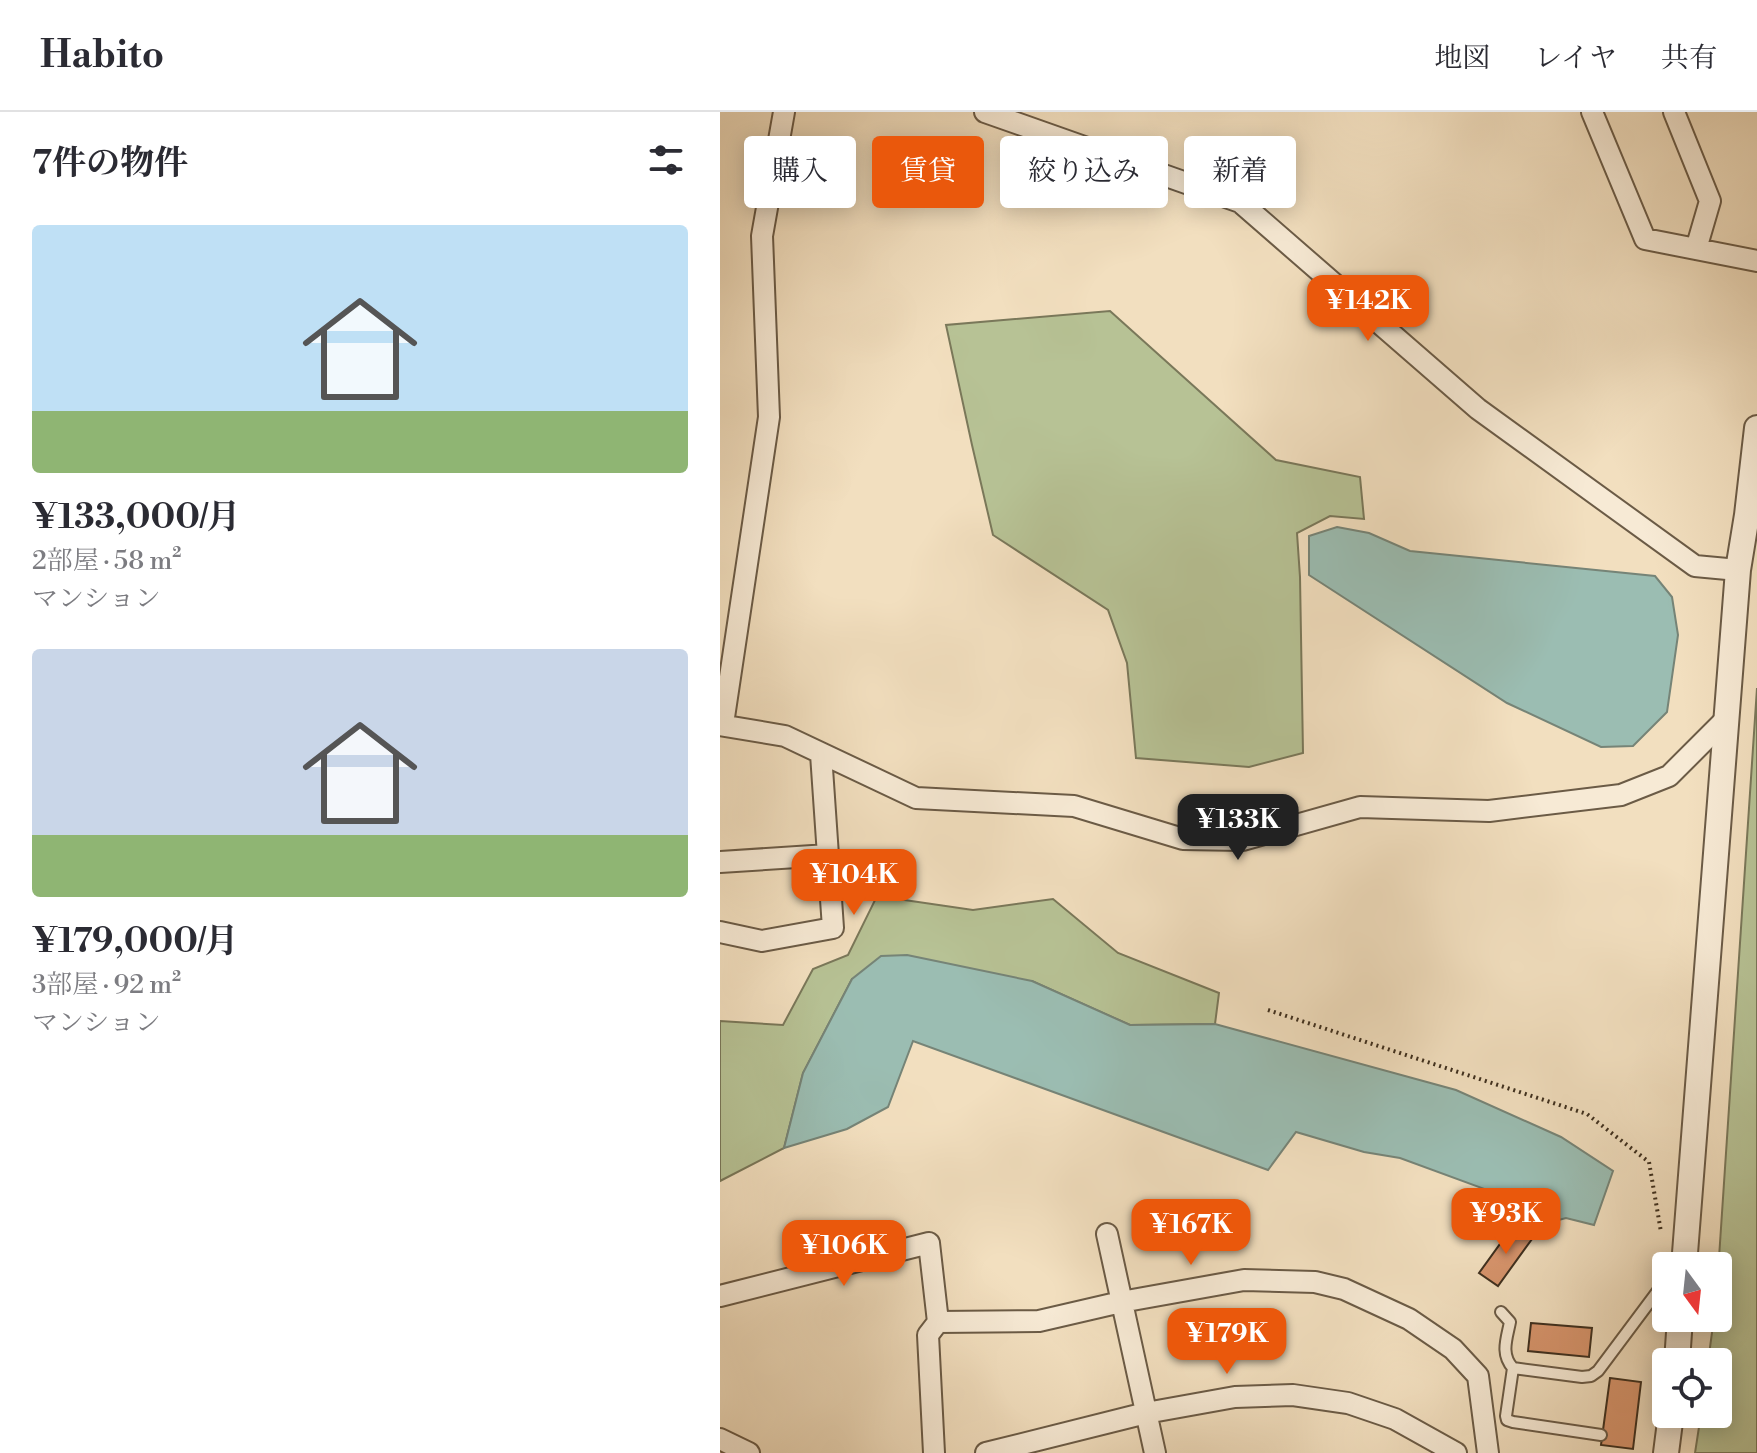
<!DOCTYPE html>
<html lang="ja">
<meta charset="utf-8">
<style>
:root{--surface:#fff;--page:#f7f7f7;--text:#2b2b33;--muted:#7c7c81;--line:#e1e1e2;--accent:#ea580c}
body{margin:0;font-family:"Libre Bodoni","Noto Serif JP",serif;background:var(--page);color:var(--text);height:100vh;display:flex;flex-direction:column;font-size:30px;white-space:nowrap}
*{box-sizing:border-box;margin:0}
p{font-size:26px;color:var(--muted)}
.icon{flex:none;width:44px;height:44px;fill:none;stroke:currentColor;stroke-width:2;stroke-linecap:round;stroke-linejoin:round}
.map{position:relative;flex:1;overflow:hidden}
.details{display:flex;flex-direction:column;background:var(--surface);width:720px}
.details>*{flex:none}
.guide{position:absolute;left:24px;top:24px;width:760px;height:72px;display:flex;gap:16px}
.needle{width:52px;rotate:165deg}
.tools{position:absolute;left:932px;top:1140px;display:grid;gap:16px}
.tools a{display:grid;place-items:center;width:80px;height:80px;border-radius:8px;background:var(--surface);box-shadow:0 4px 20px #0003;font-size:40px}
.price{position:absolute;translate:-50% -68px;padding:0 18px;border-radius:16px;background:var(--accent);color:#fff;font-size:26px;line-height:52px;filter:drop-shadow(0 2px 4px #0008)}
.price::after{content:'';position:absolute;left:50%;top:48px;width:24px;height:18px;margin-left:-12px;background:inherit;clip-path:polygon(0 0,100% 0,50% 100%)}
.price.on{background:#222;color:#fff}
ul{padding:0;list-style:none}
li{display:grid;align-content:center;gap:16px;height:424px;padding:0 32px}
li span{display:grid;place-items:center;height:248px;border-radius:8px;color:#555}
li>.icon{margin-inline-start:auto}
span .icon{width:144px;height:144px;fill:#fffc;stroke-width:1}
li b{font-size:34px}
h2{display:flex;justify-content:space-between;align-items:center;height:96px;padding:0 32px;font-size:34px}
.chip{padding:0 28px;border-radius:8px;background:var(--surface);box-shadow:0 4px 20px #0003;font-size:28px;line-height:72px}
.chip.on{background:var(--accent);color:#fff}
header{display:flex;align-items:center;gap:48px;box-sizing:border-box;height:112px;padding:0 40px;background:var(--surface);border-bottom:2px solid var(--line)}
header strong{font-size:38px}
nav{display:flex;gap:44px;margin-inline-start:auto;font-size:28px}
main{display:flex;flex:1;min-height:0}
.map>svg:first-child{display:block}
</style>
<header>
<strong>Habito</strong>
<nav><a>地図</a><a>レイヤ</a><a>共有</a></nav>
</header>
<main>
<section class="details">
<h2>7件の物件<svg class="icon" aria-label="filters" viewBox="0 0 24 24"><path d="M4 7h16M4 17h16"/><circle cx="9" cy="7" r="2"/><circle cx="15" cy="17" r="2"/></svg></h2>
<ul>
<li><span style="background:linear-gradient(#bfe0f5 75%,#8fb573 0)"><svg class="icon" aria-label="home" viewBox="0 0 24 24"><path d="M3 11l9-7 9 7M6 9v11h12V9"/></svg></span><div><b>¥133,000/月</b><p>2部屋 · 58 m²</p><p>マンション</p></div></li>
<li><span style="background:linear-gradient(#c9d6e8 75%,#8fb573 0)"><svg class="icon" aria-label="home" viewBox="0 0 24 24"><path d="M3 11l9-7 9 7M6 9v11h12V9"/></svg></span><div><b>¥179,000/月</b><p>3部屋 · 92 m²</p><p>マンション</p></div></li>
</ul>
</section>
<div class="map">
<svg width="1037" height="1341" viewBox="0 0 1037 1341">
<rect width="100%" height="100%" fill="#f2dfbf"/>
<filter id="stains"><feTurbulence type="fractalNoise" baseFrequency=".0025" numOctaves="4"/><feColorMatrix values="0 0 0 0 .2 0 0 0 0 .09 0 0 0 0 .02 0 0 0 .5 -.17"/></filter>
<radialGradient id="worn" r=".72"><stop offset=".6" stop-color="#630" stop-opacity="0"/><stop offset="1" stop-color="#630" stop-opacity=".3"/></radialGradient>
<path fill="#b7c295" stroke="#7a785a" stroke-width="2" d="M390,199l166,149 84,17 4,42 -34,-3 -33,17 3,44 3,176 -54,14 -113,-9 -9,-95 -19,-53 -115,-75 -21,-90 -26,-120z
M1037,576v765h-62l6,-39h17v-52h-10l6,-44h4v-45z
M157,784l96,14 80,-11 65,54 101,40 -4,31 -85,1 -98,-44 -180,-2 -49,94 -19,75 -64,33v-160l63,4 30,-56 35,-14z"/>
<path fill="#9bbdb2" stroke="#768477" stroke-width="2" d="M617,415l32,6 41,18 245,25 17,21 6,38 -11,77 -34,34 -32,1 -94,-44 -198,-128v-39z
M187,843l125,26 98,44 85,-1 241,66 105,47 52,34 -19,54 -28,-7 -15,4 -4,-10 -147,-54 -36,-6 -68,-20 -28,38 -355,-129 -25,66 -41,22 -63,19 19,-75 49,-94 29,-23z"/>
<path fill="#d7946c" stroke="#3e2f1e" stroke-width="2" d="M793,1114l19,13 -34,47 -19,-13z
M811,1211l61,5 -3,29 -61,-6z
M890,1266l31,4 -8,67 -32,-4z"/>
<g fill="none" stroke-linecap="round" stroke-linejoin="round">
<defs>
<path id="service" d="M781,1200l9,10c-3,16 -10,32 3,46
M881,1323l-88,-13 -6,-2 -1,-4 7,-48 69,9 9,-1 7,-5 68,-91"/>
<path id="minor" d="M265,0l255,90 238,207 217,157 43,4
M872,0l53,127 112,22
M954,0l36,89 -14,48
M3,612l46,-307 -7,-181 22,-124
M0,613l65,11 131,62 158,8 109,33 60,1 117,-33 129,4 132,-16 48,-19 58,-58
M0,750l108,-7
M0,820l42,9 71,-13 -12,-174
M387,1122l48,219
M0,1184l209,-53 9,79
M0,1327l29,14
M214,1341l-6,-118 10,-13 101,-1 82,-19 123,-22 71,2 29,7 65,30 44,30 25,27 10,77
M266,1341l160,-40 89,-16 58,-2 55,8 47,16 61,34"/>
<path id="tertiary" d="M964,1154l54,-696 9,-55 10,-87
M957,1250l3,-44
M946,1341l5,-39"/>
</defs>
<use href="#service" stroke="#6b5b46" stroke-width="14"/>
<use href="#minor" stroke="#6b5b46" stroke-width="24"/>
<use href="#tertiary" stroke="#6b5b46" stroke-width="28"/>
<path stroke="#3e2f1e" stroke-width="4" stroke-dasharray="2 4" stroke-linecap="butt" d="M548,898l319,104 62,48 12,70"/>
<use href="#service" stroke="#f7ead5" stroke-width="10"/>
<use href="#minor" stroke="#f7ead5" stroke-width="20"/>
<use href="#tertiary" stroke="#f7ead5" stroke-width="24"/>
</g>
<rect width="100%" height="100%" filter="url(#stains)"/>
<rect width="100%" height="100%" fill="url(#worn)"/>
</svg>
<div class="tools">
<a><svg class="needle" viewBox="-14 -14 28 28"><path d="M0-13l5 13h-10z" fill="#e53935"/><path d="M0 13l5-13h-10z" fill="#7c7c81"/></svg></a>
<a><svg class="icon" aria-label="locate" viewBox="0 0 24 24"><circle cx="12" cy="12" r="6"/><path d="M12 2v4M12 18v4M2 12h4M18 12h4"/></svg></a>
</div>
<b class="price" style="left:648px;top:231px">¥142K</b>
<b class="price on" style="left:518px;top:750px">¥133K</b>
<b class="price" style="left:134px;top:805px">¥104K</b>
<b class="price" style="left:786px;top:1144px">¥93K</b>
<b class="price" style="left:471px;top:1155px">¥167K</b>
<b class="price" style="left:124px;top:1176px">¥106K</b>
<b class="price" style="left:507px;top:1264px">¥179K</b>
<div class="guide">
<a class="chip">購入</a>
<a class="chip on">賃貸</a>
<a class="chip">絞り込み</a>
<a class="chip">新着</a>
</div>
</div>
</main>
